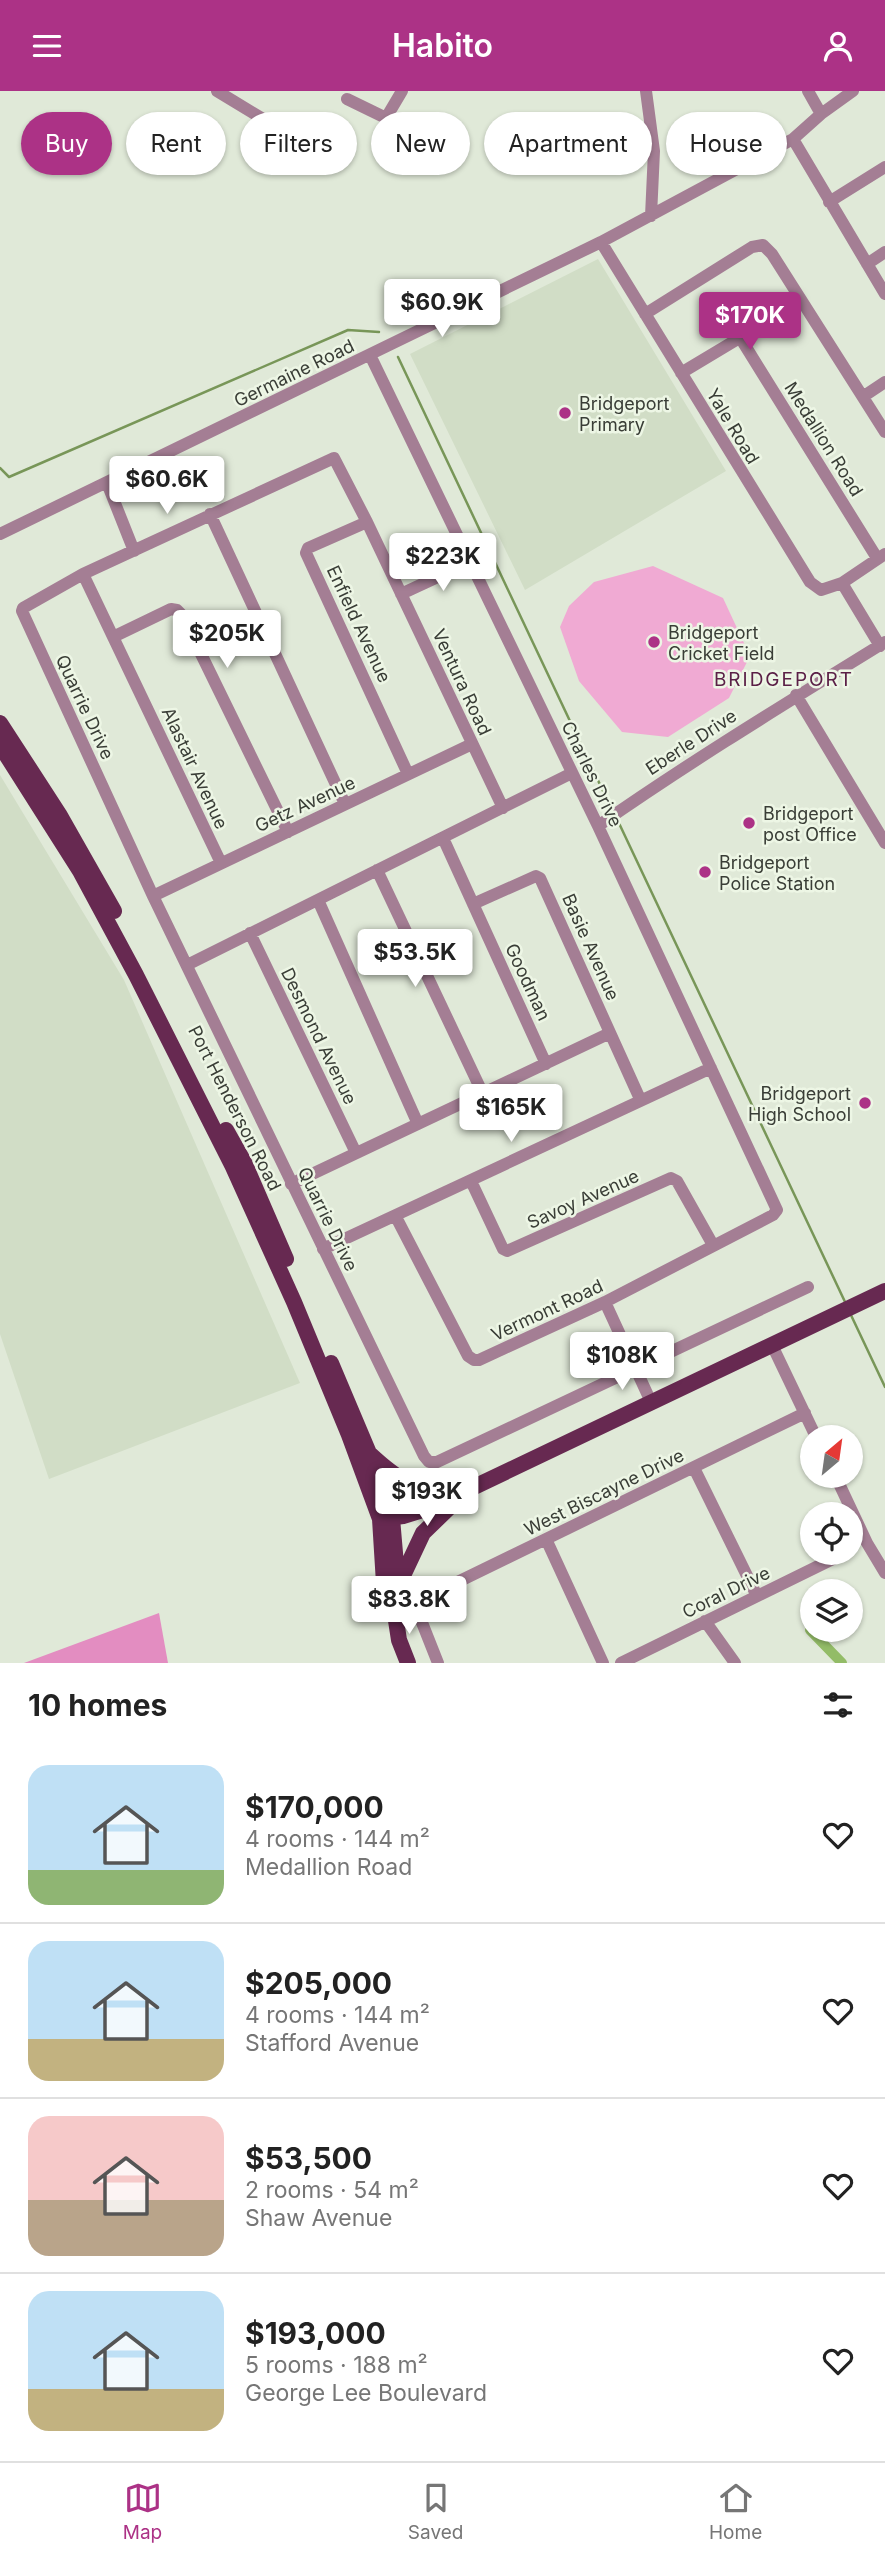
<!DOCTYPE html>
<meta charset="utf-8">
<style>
:root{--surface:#fff;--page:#f6f6f6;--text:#222;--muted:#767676;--line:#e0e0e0;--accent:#ac3286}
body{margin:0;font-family:Inter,sans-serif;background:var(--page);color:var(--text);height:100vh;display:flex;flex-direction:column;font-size:26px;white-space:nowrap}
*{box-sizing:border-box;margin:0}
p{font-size:23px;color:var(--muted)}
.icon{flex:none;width:38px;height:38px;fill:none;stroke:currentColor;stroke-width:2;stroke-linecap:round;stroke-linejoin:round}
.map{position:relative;height:1572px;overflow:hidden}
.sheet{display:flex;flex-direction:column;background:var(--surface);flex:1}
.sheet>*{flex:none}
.guide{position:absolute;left:21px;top:21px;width:844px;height:63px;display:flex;gap:14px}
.needle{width:46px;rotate:29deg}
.controls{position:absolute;left:800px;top:1334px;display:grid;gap:14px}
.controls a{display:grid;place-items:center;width:63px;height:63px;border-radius:50%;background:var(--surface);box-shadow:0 2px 5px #0004;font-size:35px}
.price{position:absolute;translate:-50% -60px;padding:0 16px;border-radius:7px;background:#fff;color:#222;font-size:23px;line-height:46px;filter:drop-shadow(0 2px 4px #0008)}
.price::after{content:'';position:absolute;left:50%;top:42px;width:21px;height:16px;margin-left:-10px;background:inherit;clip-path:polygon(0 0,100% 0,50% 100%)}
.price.selected{background:var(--accent);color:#fff}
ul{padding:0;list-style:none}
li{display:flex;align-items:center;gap:21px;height:175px;padding:0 28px}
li+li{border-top:2px solid var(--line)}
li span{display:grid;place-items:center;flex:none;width:196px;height:140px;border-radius:21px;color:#555}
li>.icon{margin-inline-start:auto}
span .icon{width:84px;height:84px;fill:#fffc;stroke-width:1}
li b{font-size:30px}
h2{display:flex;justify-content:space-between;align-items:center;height:84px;padding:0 28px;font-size:30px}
.tag{padding:0 24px;border-radius:32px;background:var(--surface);box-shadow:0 2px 5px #0004;font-size:24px;line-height:63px}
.tag.selected{background:var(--accent);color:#fff}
header{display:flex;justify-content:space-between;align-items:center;height:91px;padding:0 28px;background:var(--accent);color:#fff;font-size:32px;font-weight:600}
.tab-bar{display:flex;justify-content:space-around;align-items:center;height:98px;border-top:2px solid var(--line);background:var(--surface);font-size:19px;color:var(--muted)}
.tab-bar a{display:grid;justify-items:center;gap:4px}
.tab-bar .selected{color:var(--accent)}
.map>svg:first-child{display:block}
</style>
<header><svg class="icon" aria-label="menu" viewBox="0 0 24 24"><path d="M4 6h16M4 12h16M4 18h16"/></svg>Habito<svg class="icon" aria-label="person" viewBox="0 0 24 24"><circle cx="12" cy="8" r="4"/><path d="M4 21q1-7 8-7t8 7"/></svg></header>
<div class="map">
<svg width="885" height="1572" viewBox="0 0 885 1572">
<rect width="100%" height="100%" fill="#e0e9d8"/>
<path fill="#d1ddc6" d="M598,168l128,212 -201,119 -115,-236z
M0,684l124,205 176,403 -251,96 -49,-145z"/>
<path fill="#f0aad3" d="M653,475l70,32 27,58 -21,42 -61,39 -46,-5 -43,-51 -19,-54 9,-21 25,-24z"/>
<path fill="#e38dc1" d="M159,1522l9,50h-144z"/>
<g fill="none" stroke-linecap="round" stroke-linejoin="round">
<path stroke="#789658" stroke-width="2.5" d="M398,266l214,453
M0,377l9,9 339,-147 31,2
M617,728l229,485
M850,1222l35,74"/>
<path stroke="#93bc67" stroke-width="10" d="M810,1539l32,33"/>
<path stroke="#a47e94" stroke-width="12" d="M217,0l46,28
M646,0l8,60 -3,65
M808,0l13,23
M347,8l39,19 16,-27
M793,48l92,155
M829,111l56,-35
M601,151l209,340 11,8 21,-7 43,-29
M867,173l18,-12
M645,223l107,-67 11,-2 9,9 113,178
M741,248l136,219
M370,264l228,471 179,384 -4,5 -168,87 -126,58h-5l-6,-4 -72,-139
M681,282l120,-72
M864,305l21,-14
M107,392l27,68
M210,423l135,290
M367,431l-59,26 -2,5 102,221
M0,443l601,-292 192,-103 28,-25 32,-23
M83,483l138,289
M842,492l38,63
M401,503l69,-32
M113,546l58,-28 6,1 5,5 106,217
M796,604l89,148
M503,717l-136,-286 -33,-64 -251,116 -60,34 -1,3 131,285 271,560 5,6h8l371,-175
M598,735c93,-65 190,-124 287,-184
M443,747l103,226
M377,779l106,224
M153,805l319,-152
M318,809l100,224
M473,813l63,-28 4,2 100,221
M250,842l106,220
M187,874l385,-192
M471,1090l32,68 4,2 164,-73 6,3 36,64
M291,1093l319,-151
M323,1158l388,-181
M605,1211l46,100
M772,1254l44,92
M694,1377l63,128
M835,1384l32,68 18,30
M546,1448l57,124
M705,1530l30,42
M438,1572l-19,-48 7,-16 7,-5 372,-181
M621,1572l226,-111"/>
<path stroke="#672951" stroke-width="16" d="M0,632l59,91 55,97
M0,654l80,126 56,104 97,192 61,135 55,133 31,84 4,64 11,31 4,26 9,23
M226,1039l18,32 42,97
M331,1272l38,90 23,65 6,70 -3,20
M370,1363c28,26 47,38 85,39
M381,1428l22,-3 29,-9 453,-216
M399,1493l24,-51 34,-33"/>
</g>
<g fill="#ac3286" stroke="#edf6e5" stroke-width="2.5">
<circle cx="565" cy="322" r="7"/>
<circle cx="654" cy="551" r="7"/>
<circle cx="749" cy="732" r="7"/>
<circle cx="705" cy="781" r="7"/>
<circle cx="865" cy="1012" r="7"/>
</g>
<g text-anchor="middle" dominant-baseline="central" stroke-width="5" stroke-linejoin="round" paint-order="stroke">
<g font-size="18" fill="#393d36" stroke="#edf6e5">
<text transform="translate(294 282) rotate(-26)">Germaine Road</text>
<text transform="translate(733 335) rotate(59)">Yale Road</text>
<text transform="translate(824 348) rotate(58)">Medallion Road</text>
<text transform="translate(359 533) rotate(65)">Enfield Avenue</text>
<text transform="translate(462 591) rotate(65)">Ventura Road</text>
<text transform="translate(85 616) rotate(65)">Quarrie Drive</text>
<text transform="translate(691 651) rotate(-33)">Eberle Drive</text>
<text transform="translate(195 677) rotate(65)">Alastair Avenue</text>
<text transform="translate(592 683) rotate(64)">Charles Drive</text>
<text transform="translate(305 713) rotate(-25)">Getz Avenue</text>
<text transform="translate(591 856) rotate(66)">Basie Avenue</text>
<text transform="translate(528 891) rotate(65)">Goodman</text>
<text transform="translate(319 945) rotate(64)">Desmond Avenue</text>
<text transform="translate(235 1017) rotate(63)">Port Henderson Road</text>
<text transform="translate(583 1108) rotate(-24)">Savoy Avenue</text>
<text transform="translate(328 1128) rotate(64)">Quarrie Drive</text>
<text transform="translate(547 1219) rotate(-25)">Vermont Road</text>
<text transform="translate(604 1401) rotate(-26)">West Biscayne Drive</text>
<text transform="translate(726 1501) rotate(-26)">Coral Drive</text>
</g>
<g font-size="18" fill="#393d36" stroke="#edf6e5" text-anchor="start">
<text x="579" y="312">Bridgeport<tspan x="579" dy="21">Primary</tspan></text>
<text x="668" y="541">Bridgeport<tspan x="668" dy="21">Cricket Field</tspan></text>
<text x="763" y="722">Bridgeport<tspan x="763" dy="21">post Office</tspan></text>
<text x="719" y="771">Bridgeport<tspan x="719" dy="21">Police Station</tspan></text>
<text x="851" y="1002" text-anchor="end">Bridgeport<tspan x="851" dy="21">High School</tspan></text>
</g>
<g font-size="19" letter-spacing="2" fill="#5b2047" stroke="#edf6e5">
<text x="784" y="588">BRIDGEPORT</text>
</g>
</g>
</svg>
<div class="controls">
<a><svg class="needle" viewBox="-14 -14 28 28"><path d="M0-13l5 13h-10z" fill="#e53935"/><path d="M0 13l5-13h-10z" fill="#767676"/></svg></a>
<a><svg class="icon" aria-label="locate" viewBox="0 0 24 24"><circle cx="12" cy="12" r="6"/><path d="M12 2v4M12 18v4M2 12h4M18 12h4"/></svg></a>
<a><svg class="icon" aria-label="layers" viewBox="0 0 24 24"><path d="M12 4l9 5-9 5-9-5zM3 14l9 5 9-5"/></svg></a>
</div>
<b class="price" style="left:442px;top:248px">$60.9K</b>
<b class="price selected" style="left:750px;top:261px">$170K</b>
<b class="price" style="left:167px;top:425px">$60.6K</b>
<b class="price" style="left:443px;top:502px">$223K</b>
<b class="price" style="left:227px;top:579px">$205K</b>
<b class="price" style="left:415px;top:898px">$53.5K</b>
<b class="price" style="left:511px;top:1053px">$165K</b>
<b class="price" style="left:622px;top:1301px">$108K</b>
<b class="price" style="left:427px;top:1437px">$193K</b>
<b class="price" style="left:409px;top:1545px">$83.8K</b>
<div class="guide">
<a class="tag selected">Buy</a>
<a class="tag">Rent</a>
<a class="tag">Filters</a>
<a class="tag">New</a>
<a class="tag">Apartment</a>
<a class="tag">House</a>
</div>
</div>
<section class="sheet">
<h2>10 homes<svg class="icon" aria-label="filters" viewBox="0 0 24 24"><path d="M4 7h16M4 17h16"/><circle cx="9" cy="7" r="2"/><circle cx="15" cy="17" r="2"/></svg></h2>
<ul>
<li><span style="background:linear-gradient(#bfe0f5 75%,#8fb573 0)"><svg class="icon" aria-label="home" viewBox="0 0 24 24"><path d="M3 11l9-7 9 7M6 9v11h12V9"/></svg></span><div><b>$170,000</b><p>4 rooms · 144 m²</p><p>Medallion Road</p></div><svg class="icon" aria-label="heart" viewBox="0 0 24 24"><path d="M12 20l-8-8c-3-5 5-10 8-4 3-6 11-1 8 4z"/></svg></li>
<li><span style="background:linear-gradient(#bfe0f5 70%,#c2b280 0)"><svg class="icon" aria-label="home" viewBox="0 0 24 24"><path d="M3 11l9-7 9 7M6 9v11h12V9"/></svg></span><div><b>$205,000</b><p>4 rooms · 144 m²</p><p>Stafford Avenue</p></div><svg class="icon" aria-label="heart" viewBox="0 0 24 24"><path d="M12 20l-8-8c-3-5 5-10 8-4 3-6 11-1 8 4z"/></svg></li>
<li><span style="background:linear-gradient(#f6c9c9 60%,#b9a48a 0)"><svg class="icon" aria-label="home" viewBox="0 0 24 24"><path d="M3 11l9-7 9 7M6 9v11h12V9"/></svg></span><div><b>$53,500</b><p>2 rooms · 54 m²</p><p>Shaw Avenue</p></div><svg class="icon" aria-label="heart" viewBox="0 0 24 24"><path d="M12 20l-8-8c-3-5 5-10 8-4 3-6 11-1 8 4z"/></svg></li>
<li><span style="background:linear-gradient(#bfe0f5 70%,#c2b280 0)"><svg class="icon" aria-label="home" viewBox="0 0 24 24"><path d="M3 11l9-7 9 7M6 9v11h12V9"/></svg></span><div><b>$193,000</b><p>5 rooms · 188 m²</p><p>George Lee Boulevard</p></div><svg class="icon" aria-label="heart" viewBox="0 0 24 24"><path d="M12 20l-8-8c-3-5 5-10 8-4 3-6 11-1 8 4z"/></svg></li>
</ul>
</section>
<nav class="tab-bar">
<a class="selected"><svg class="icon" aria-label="map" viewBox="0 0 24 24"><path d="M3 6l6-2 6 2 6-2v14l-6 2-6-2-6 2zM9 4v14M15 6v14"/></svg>Map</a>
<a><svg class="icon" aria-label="saved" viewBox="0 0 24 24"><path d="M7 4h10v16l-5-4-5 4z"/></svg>Saved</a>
<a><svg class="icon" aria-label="home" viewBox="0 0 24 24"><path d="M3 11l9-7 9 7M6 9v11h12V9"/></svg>Home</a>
</nav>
